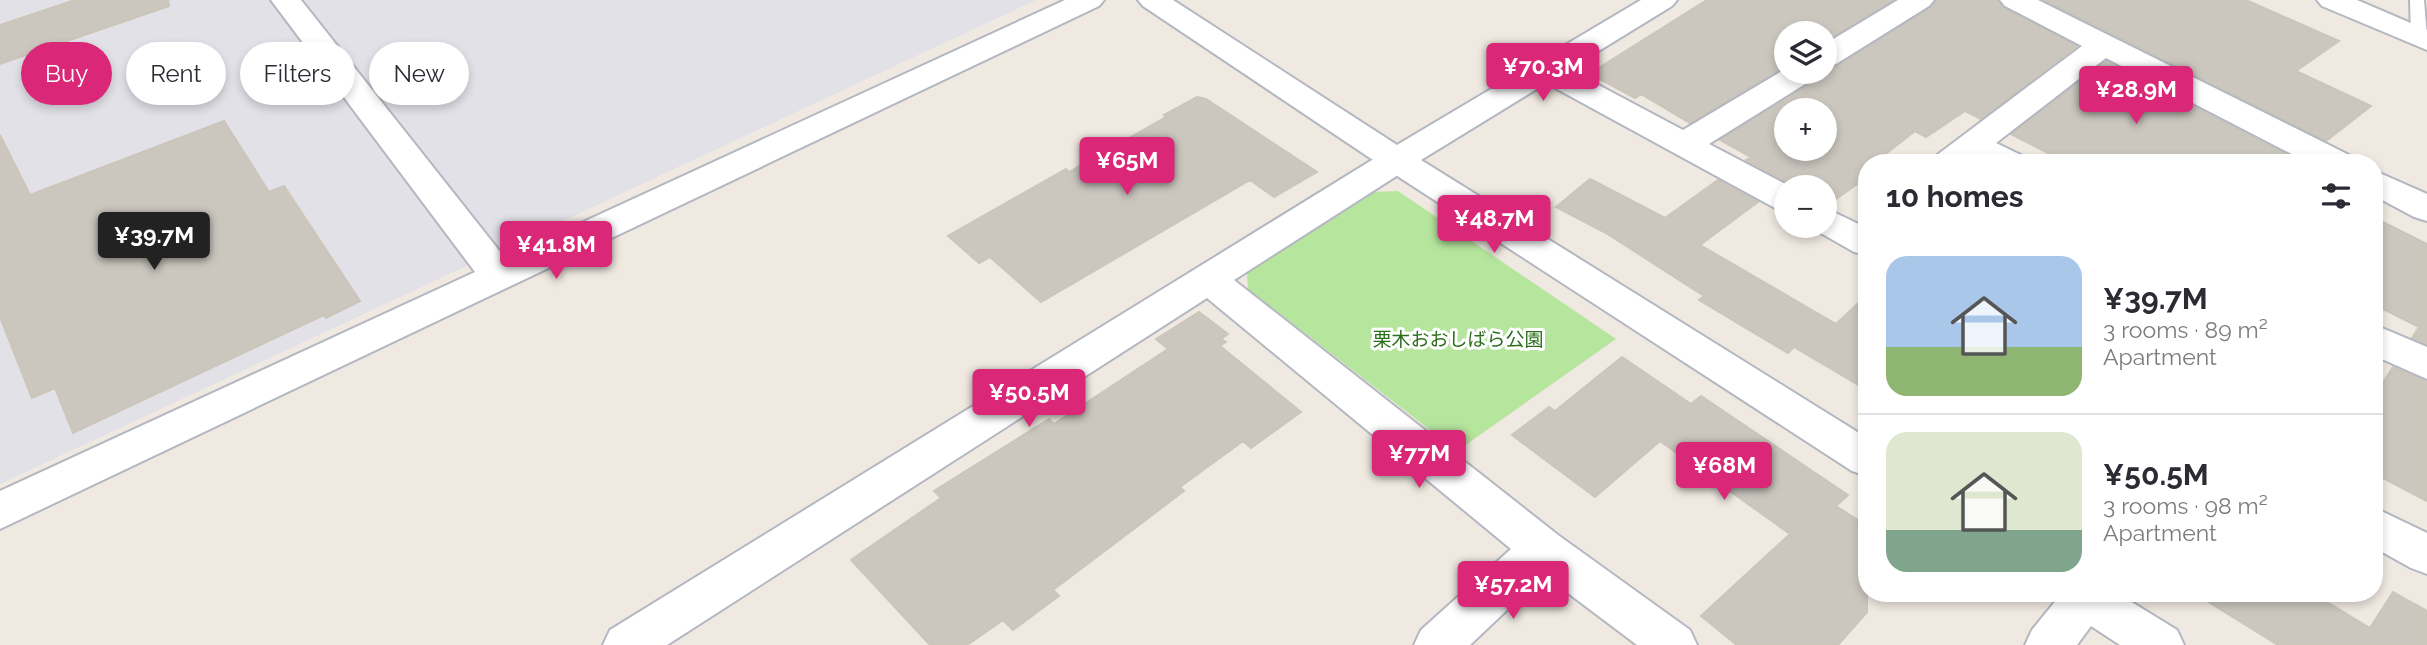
<!DOCTYPE html>
<meta charset="utf-8">
<style>
:root{--surface:#fff;--page:#f2f2f3;--text:#2b2b33;--muted:#7c7c81;--line:#e1e1e2;--accent:#db2777}
body{margin:0;font-family:Raleway,"Noto Sans JP",sans-serif;background:var(--page);color:var(--text);height:100vh;display:flex;flex-direction:column;font-size:26px;white-space:nowrap}
*{box-sizing:border-box;margin:0}
p{font-size:23px;color:var(--muted)}
.icon{flex:none;width:38px;height:38px;fill:none;stroke:currentColor;stroke-width:2;stroke-linecap:round;stroke-linejoin:round}
.map{position:relative;flex:1;overflow:hidden}
.sheet{position:absolute;left:1858px;top:154px;width:525px;height:448px;display:flex;flex-direction:column;background:var(--surface);border-radius:28px;box-shadow:0 4px 10px #0003}
.sheet>*{flex:none}
.guide{position:absolute;left:21px;top:42px;width:665px;height:63px;display:flex;gap:14px}
.controls{position:absolute;left:1774px;top:21px;display:grid;gap:14px}
.controls a{display:grid;place-items:center;width:63px;height:63px;border-radius:50%;background:var(--surface);box-shadow:0 4px 10px #0003;font-size:35px}
.price{position:absolute;translate:-50% -60px;padding:0 16px;border-radius:7px;background:var(--accent);color:#fff;font-size:23px;line-height:46px;filter:drop-shadow(0 2px 4px #0008)}
.price::after{content:'';position:absolute;left:50%;top:42px;width:21px;height:16px;margin-left:-10px;background:inherit;clip-path:polygon(0 0,100% 0,50% 100%)}
.price.active{background:#222;color:#fff}
ul{padding:0;list-style:none}
li{display:flex;align-items:center;gap:21px;height:175px;padding:0 28px}
li+li{border-top:2px solid var(--line)}
li span{display:grid;place-items:center;flex:none;width:196px;height:140px;border-radius:21px;color:#555}
li>.icon{margin-inline-start:auto}
span .icon{width:84px;height:84px;fill:#fffc;stroke-width:1}
li b{font-size:30px}
h2{display:flex;justify-content:space-between;align-items:center;height:84px;padding:0 28px;font-size:30px}
.tag{padding:0 24px;border-radius:32px;background:var(--surface);box-shadow:0 4px 10px #0003;font-size:24px;line-height:63px}
.tag.active{background:var(--accent);color:#fff}
.map>svg:first-child{display:block}
</style>
<div class="map">
<svg width="2427" height="645" viewBox="0 0 2427 645">
<rect width="100%" height="100%" fill="#efe9e1"/>
<path fill="#e3e1e8" d="M0,0h1036l-1036,484z"/>
<path fill="#b6e59e" d="M1398,191l218,148 -159,112 -209,-162 -1,-16 125,-81z"/>
<path fill="#cbc7bf" stroke="#cbc5ba" stroke-width="2" fill-rule="evenodd" d="M75,0h93l1,6 -169,58v-39z
M1707,0h186l-68,41v-8h-38v33l-97,57 -49,-29 -6,4 -37,-20 4,-3 -8,-4z
M1937,0h60l7,8 73,38 -96,73 -16,-8 -39,26 -11,-6 -41,32h-7v14l-38,27 -4,-3v-14h-23l-13,-7 -3,2 -40,-22 5,-3 -31,-17 94,-59 11,-12 12,-3 93,-58zM1787,110h38v39h-38z
M2044,0h202l93,41 -43,30 75,35 -45,35z
M2106,61l193,100 -232,2 -56,-29z
M1197,97l9,2 111,73 -43,25 -24,-17 -209,122 -51,-45 -11,6 -31,-27 118,-67 3,3 97,-55 -2,-2z
M224,121l45,71 15,-6 76,115 -34,17 -2,-3 -251,118 -18,-45 -23,10 -32,-81v-182l30,60z
M1590,179l75,39 53,-38 40,22 -58,43 136,79 31,-29v95l-73,-43 -6,6 -49,-29 -40,-24 5,-4 -98,-63 -50,-26z
M2375,218l52,26v100l-15,-6 7,-11 -44,-22z
M1199,312l29,22 -7,5 5,3 -6,4 81,66 -50,36 -8,-7 -63,46 4,4 -131,99 6,6 -46,34 -10,-10 -36,25h-37l-79,-85 90,-62 -7,-7 115,-72 5,5 114,-75 -12,-10z
M1622,357l69,47 10,-8 147,99 -12,11 31,20v86l-29,33h-101l-36,-29 89,-82 -130,-93 -65,56 -83,-62 37,-28 6,4z
M2393,367l34,15v119l-52,-27v-79z
M2393,592l34,19v34h-149l-84,-52h118l58,35z"/>
<g fill="none" stroke-linecap="round" stroke-linejoin="round">
<defs>
<path id="lane" d="M2410,0h14l3,37 -3,3 -5,2 -8,-5z"/>
<path id="street" d="M1898,0h36l-5,6 -93,58 -11,2v-22z
M2000,0h38l311,155 5,8h-45l-203,-105 -110,85 25,12 5,8h-45l-6,-3 -4,3h-39l5,-8 145,-109 -77,-40z
M1546,61l11,2 126,67 104,-62v4h31l-5,7 -104,65 82,43h-4v24l-12,-3 -240,-131 -5,-7 5,-7z
M1397,149l12,3 5,8 -5,8 -175,112 324,255 132,95 7,15h-60l-93,-70 -74,70h-56l7,-15 90,-81 -304,-251 -540,347h-64l7,-15 775,-478z
M2375,171l52,23v27l-13,-4 -39,-21z
M1825,208l42,20v27l-13,-3 -42,-24 -1,-2h14z
M2375,325l52,22v32l-52,-23z
M2375,508l52,25v41l-16,-6 -36,-20z
M2062,593h50l-7,14 -28,38h-52l7,-15z"/>
<path id="secondary" d="M271,0h30l204,258 560,-258h39l-5,6 -1099,523v-38l475,-219z
M1138,0h35l224,145 244,-145h36l-5,6 -251,154 446,278v38l-15,-5 -467,-303 -242,-162z
M2317,0h40l70,30v20l-105,-44z
M2055,593h62l60,37 7,15h-64l-58,-38z"/>
</defs>
<use href="#lane" stroke="#b4b7c1" stroke-width="4"/>
<use href="#street" stroke="#b4b7c1" stroke-width="4"/>
<use href="#secondary" stroke="#b4b7c1" stroke-width="4"/>
<use href="#lane" fill="#fff" fill-rule="evenodd"/>
<use href="#street" fill="#fff" fill-rule="evenodd"/>
<use href="#secondary" fill="#fff" fill-rule="evenodd"/>
</g>
<g text-anchor="middle" dominant-baseline="central" stroke-width="6" stroke-linejoin="round" paint-order="stroke">
<g font-size="19" fill="#2c6e1b" stroke="#fff">
<text x="1458" y="339">栗木おおしばら公園</text>
</g>
</g>
</svg>
<div class="controls">
<a><svg class="icon" aria-label="layers" viewBox="0 0 24 24"><path d="M12 4l9 5-9 5-9-5zM3 14l9 5 9-5"/></svg></a>
<a>+</a>
<a>−</a>
</div>
<b class="price" style="left:1543px;top:103px">¥70.3M</b>
<b class="price" style="left:2136px;top:126px">¥28.9M</b>
<b class="price" style="left:1127px;top:197px">¥65M</b>
<b class="price" style="left:1494px;top:255px">¥48.7M</b>
<b class="price active" style="left:154px;top:272px">¥39.7M</b>
<b class="price" style="left:556px;top:281px">¥41.8M</b>
<b class="price" style="left:1029px;top:429px">¥50.5M</b>
<b class="price" style="left:1419px;top:490px">¥77M</b>
<b class="price" style="left:1724px;top:502px">¥68M</b>
<b class="price" style="left:1513px;top:621px">¥57.2M</b>
<div class="guide">
<a class="tag active">Buy</a>
<a class="tag">Rent</a>
<a class="tag">Filters</a>
<a class="tag">New</a>
</div>
<section class="sheet">
<h2>10 homes<svg class="icon" aria-label="filters" viewBox="0 0 24 24"><path d="M4 7h16M4 17h16"/><circle cx="9" cy="7" r="2"/><circle cx="15" cy="17" r="2"/></svg></h2>
<ul>
<li><span style="background:linear-gradient(#a9c7e8 65%,#8fb573 0)"><svg class="icon" aria-label="home" viewBox="0 0 24 24"><path d="M3 11l9-7 9 7M6 9v11h12V9"/></svg></span><div><b>¥39.7M</b><p>3 rooms · 89 m²</p><p>Apartment</p></div></li>
<li><span style="background:linear-gradient(#dfe7d0 70%,#7fa58c 0)"><svg class="icon" aria-label="home" viewBox="0 0 24 24"><path d="M3 11l9-7 9 7M6 9v11h12V9"/></svg></span><div><b>¥50.5M</b><p>3 rooms · 98 m²</p><p>Apartment</p></div></li>
</ul>
</section>
</div>
